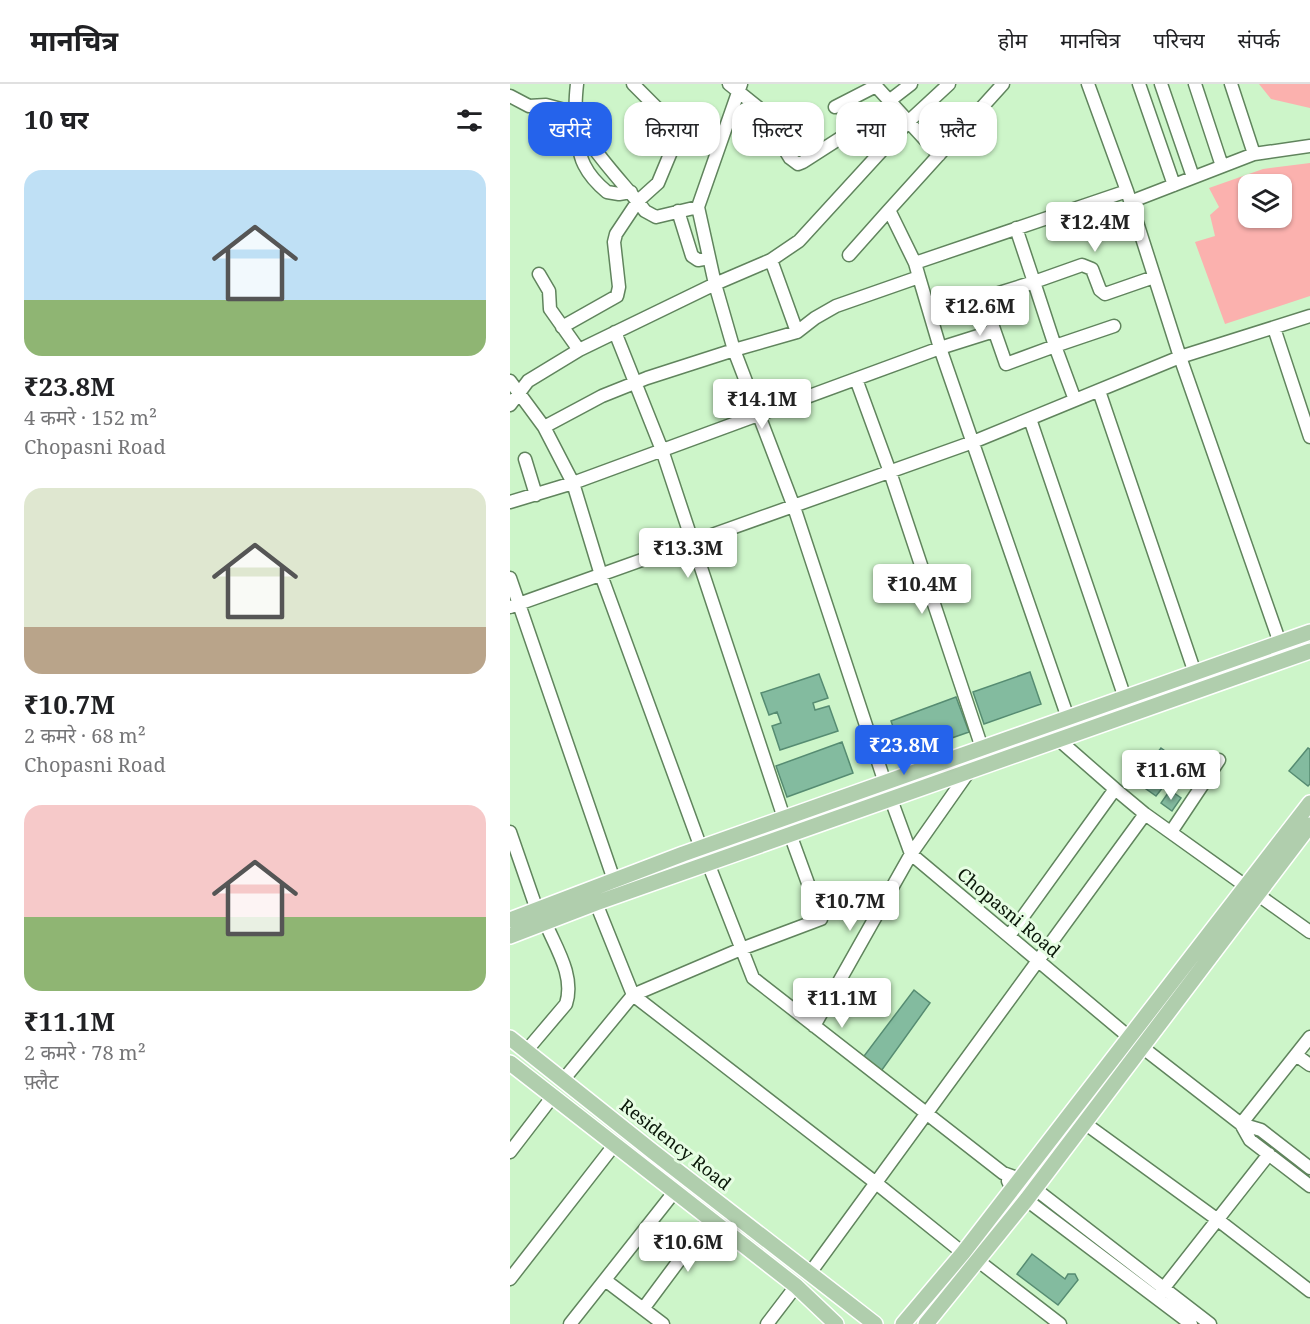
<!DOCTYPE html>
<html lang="hi">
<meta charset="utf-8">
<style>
:root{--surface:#fff;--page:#f6f6f6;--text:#202124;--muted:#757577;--line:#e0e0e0;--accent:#2563eb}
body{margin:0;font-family:"Noto Serif","Noto Sans Devanagari",serif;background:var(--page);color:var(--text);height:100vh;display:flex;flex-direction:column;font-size:22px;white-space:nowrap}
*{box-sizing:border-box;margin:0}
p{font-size:20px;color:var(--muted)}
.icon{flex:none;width:33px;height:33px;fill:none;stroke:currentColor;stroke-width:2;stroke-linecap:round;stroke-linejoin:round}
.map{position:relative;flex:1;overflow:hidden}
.drawer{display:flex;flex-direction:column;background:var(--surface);width:510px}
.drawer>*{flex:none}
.top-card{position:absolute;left:18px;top:18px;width:570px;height:54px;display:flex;gap:12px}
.controls{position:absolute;left:728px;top:90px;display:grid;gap:12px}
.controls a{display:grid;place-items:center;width:54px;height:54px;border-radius:12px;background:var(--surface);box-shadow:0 2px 4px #0004;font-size:30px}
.price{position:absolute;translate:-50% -51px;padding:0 14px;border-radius:6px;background:#fff;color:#222;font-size:20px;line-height:39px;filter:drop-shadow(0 2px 3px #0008)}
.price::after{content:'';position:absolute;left:50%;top:36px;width:18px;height:14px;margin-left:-9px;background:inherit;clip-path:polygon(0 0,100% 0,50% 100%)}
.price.active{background:var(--accent);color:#fff}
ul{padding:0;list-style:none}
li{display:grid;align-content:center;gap:12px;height:318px;padding:0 24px}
li span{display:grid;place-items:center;height:186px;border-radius:18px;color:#555}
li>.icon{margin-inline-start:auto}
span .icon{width:108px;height:108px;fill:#fffc;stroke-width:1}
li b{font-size:26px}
h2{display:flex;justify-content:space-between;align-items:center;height:72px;padding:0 24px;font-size:26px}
.tag{padding:0 21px;border-radius:18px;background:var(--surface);box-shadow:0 2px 4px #0004;font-size:21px;line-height:54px}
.tag.active{background:var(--accent);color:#fff}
header{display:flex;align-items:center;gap:36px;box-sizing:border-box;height:84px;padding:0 30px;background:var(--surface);border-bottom:2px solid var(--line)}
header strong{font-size:28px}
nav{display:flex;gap:33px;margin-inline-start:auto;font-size:21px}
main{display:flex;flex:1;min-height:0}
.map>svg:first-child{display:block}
</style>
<header>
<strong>मानचित्र</strong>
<nav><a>होम</a><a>मानचित्र</a><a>परिचय</a><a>संपर्क</a></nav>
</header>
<main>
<section class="drawer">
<h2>10 घर<svg class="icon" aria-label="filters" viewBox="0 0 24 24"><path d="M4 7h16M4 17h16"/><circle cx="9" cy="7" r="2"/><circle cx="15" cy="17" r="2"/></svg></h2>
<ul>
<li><span style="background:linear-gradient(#bfe0f5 70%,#8fb573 0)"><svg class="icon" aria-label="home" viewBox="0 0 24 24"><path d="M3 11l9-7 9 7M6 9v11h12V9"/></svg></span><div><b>₹23.8M</b><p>4 कमरे · 152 m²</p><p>Chopasni Road</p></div></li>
<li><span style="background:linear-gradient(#dfe7d0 75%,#b9a48a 0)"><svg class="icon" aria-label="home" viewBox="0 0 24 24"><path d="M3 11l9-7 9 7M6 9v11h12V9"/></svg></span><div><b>₹10.7M</b><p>2 कमरे · 68 m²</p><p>Chopasni Road</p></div></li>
<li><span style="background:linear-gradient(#f6c9c9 60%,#8fb573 0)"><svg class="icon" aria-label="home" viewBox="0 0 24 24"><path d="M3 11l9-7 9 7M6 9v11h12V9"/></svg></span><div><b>₹11.1M</b><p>2 कमरे · 78 m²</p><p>फ़्लैट</p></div></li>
</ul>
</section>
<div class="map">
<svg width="800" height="1240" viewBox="0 0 800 1240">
<rect width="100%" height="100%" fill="#cdf5c9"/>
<path fill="#fbb1ae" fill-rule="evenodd" d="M749,0h51v24l-39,-9z
M800,79v133l-85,28 -30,-82 20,-6 -5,-21 9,-8 -10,-19 54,-19zM771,100v34h-33v-34z"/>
<path fill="#83bb9f" stroke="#568c72" stroke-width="1.5" d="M520,588l11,32 -57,20 -11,-32z
M309,590l9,24 -15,5 2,7 14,-4 9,25 -58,19 -8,-24 9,-3 -4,-11 -8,3 -8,-22z
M446,613l13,35 -66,23 -12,-34z
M332,658l11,31 -66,24 -11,-31z
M651,664l11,8 -6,8 9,8 -19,24 -21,-15z
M798,664l2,1v35l-2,2 -19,-15z
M660,706l11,8 -9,13 -11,-8z
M404,906l16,13 -51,71 -18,-14z
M522,1170l33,25 3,-5h7l3,6 -20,25 -41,-31z"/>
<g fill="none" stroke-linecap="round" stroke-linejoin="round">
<defs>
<path id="minor" d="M67,0c-1,9 -2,19 -1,28 4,29 51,74 69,99l11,6 42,-10
M219,0l31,25 30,49 8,6 5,-2 67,-43
M231,0l-43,123 17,77 19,66 60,157 91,276 26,71 218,183 112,87 9,16 60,46
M364,0l65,71
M578,0l39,107 53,166 100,286
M629,0l35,101
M651,0l32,93
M685,0l27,82
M721,0l23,70
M0,12l19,10 17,-1 30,8
M379,17l22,-17
M325,23l41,-21
M74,48c-13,22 6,46 23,60l12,2 12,-2
M620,118l124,-48 56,-8
M168,127l14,45 6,4 11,-2
M506,144l18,54 -51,16 23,66 49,-18 20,54
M339,171l40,-45
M261,176l26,72
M405,179l-26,-53 114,-126
M29,190l10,17 1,18 29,41
M409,193l21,71 128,370
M604,242l-59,20 -21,-64 48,-17 10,4 8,21 5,4 49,-17
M52,243l55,-31 2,-9 -5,-45 2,-8 22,-33 20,-18 20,-48 2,-6 -2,-6 -22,-16 -23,-23
M764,244l36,109
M105,248l47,118 122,368
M346,295l34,93 92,276
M0,297l34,46
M589,307l96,282
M0,321l18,-24 51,-31 136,-66 56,-24 28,-19 109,-119 41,-38
M520,335l95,279
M15,375l11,36
M0,418l63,-19 367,-135 54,-17
M0,494l104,302
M0,523l463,-165 207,-85 130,-41
M543,639l6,17 56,49 30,25 165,118
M0,748l27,78
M661,748l48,-72
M191,764l-100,-273 -28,-92 -29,-56 58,-31 45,-18 87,-28 63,-18 18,-14 21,-12 83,-29 -4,-14 212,-72
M198,779l45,115 250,195 17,6 14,9 176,136
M86,819l37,92 243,188 87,70
M499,852l106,-147
M304,942l97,-172 59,-84
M17,966l39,-46c9,-28 -10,-56 -21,-82
M786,971l14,10
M54,995l69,-84 108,-46 80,-30 -31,-85
M573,1038l135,98 92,71
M731,1040l69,-87
M731,1040l20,6 49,38
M0,1068l43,-56
M498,1097l4,8 179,135
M467,1176l83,64
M300,1189l335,-459
M0,1195l105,-135
M95,1196l58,44
M649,1210l110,-140
M133,1225l67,-90
M60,1240l105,-133
M257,1240l29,-38"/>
<path id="major" d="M0,836l173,-66 627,-222
M0,852l86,-33 714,-252
M0,954l142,113 223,173
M0,979l286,223 40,38
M393,1240l60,-71 347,-450
M416,1240l101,-125 283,-374"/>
</defs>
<use href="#minor" stroke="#60845d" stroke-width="15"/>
<use href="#major" stroke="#fff" stroke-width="18"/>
<use href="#minor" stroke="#fff" stroke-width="12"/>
<use href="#major" stroke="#b0cead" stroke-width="15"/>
</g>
<g text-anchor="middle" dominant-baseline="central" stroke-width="6" stroke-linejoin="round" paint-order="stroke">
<g font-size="18" fill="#091708" stroke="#e6fde3">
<text transform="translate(499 828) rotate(40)">Chopasni Road</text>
<text transform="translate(166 1060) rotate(38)">Residency Road</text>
</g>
</g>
</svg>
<div class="controls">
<a><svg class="icon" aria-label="layers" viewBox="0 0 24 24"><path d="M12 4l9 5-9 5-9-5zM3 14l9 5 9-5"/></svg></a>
</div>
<b class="price" style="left:585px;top:169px">₹12.4M</b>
<b class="price" style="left:470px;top:253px">₹12.6M</b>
<b class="price" style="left:252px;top:346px">₹14.1M</b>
<b class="price" style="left:178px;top:495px">₹13.3M</b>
<b class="price" style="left:412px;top:531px">₹10.4M</b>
<b class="price active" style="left:394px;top:692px">₹23.8M</b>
<b class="price" style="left:661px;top:717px">₹11.6M</b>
<b class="price" style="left:340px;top:848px">₹10.7M</b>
<b class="price" style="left:332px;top:945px">₹11.1M</b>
<b class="price" style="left:178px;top:1189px">₹10.6M</b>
<div class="top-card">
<a class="tag active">खरीदें</a>
<a class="tag">किराया</a>
<a class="tag">फ़िल्टर</a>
<a class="tag">नया</a>
<a class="tag">फ़्लैट</a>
</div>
</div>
</main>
